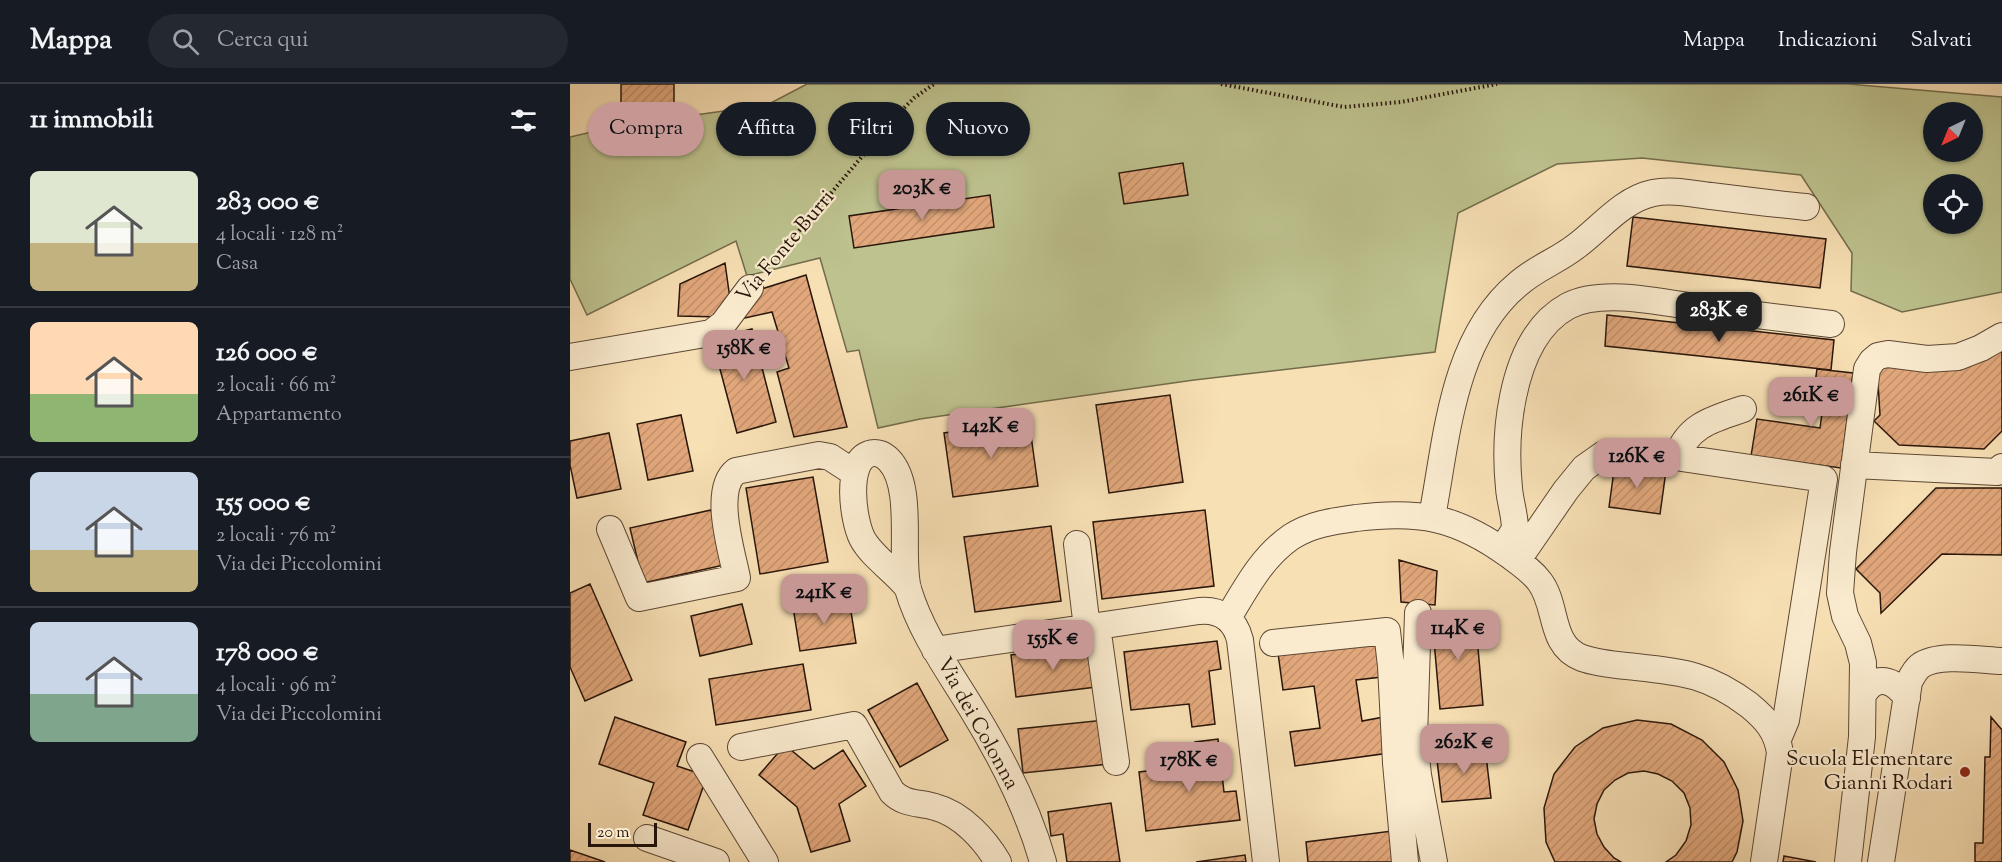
<!DOCTYPE html>
<html lang="it">
<meta charset="utf-8">
<style>
:root{--surface:#171b24;--page:#242831;--text:#f1f3f6;--muted:#9ea1a6;--line:#363941;--accent:#c59692}
body{margin:0;font-family:"Sorts Mill Goudy",serif;background:var(--page);color:var(--text);height:100vh;display:flex;flex-direction:column;font-size:22px;white-space:nowrap}
*{box-sizing:border-box;margin:0}
p{font-size:20px;color:var(--muted)}
.icon{flex:none;width:33px;height:33px;fill:none;stroke:currentColor;stroke-width:2;stroke-linecap:round;stroke-linejoin:round}
.map{position:relative;flex:1;overflow:hidden}
.sheet{display:flex;flex-direction:column;background:var(--surface);width:570px}
.sheet>*{flex:none}
.top-card{position:absolute;left:18px;top:18px;width:570px;height:54px;display:flex;gap:12px}
.needle{width:39px;rotate:223deg}
.tools{position:absolute;left:1353px;top:18px;display:grid;gap:12px}
.tools a{display:grid;place-items:center;width:60px;height:60px;border-radius:50%;background:var(--surface);box-shadow:0 2px 4px #0004;font-size:30px}
.scale{position:absolute;left:18px;bottom:15px;width:69px;box-sizing:border-box;padding-left:6px;border:3px solid #29160a;border-top:0;font-size:16px;line-height:21px;white-space:nowrap;color:#29160a;-webkit-text-stroke:4px #faebcf;paint-order:stroke}
.price{position:absolute;translate:-50% -51px;padding:0 14px;border-radius:12px;background:var(--accent);color:#111;font-size:20px;line-height:39px;filter:drop-shadow(0 2px 3px #0008)}
.price::after{content:'';position:absolute;left:50%;top:36px;width:18px;height:14px;margin-left:-9px;background:inherit;clip-path:polygon(0 0,100% 0,50% 100%)}
.price.active{background:#222;color:#fff}
ul{padding:0;list-style:none}
li{display:flex;align-items:center;gap:18px;height:150px;padding:0 30px}
li+li{border-top:2px solid var(--line)}
li span{display:grid;place-items:center;flex:none;width:168px;height:120px;border-radius:9px;color:#555}
li>.icon{margin-inline-start:auto}
span .icon{width:72px;height:72px;fill:#fffc;stroke-width:1}
li b{font-size:26px}
h2{display:flex;justify-content:space-between;align-items:center;height:72px;padding:0 30px;font-size:26px}
.chip{padding:0 21px;border-radius:27px;background:var(--surface);box-shadow:0 2px 4px #0004;font-size:21px;line-height:54px}
.chip.active{background:var(--accent);color:#111}
header{display:flex;align-items:center;gap:36px;box-sizing:border-box;height:84px;padding:0 30px;background:var(--surface);border-bottom:2px solid var(--line)}
header strong{font-size:28px}
nav{display:flex;gap:33px;margin-inline-start:auto;font-size:21px}
.search{width:420px;height:54px;background:var(--page);display:flex;align-items:center;gap:15px;box-sizing:border-box;padding:0 21px;border-radius:33px;color:var(--muted);font-size:22px}
main{display:flex;flex:1;min-height:0}
.map>svg:first-child{display:block}
</style>
<header>
<strong>Mappa</strong>
<div class="search"><svg class="icon" aria-label="search" viewBox="0 0 24 24"><circle cx="10" cy="10" r="6"/><path d="M15 15l6 6"/></svg>Cerca qui</div>
<nav><a>Mappa</a><a>Indicazioni</a><a>Salvati</a></nav>
</header>
<main>
<section class="sheet">
<h2>11 immobili<svg class="icon" aria-label="filters" viewBox="0 0 24 24"><path d="M4 7h16M4 17h16"/><circle cx="9" cy="7" r="2"/><circle cx="15" cy="17" r="2"/></svg></h2>
<ul>
<li><span style="background:linear-gradient(#dfe7d0 60%,#c2b280 0)"><svg class="icon" aria-label="home" viewBox="0 0 24 24"><path d="M3 11l9-7 9 7M6 9v11h12V9"/></svg></span><div><b>283 000 €</b><p>4 locali · 128 m²</p><p>Casa</p></div></li>
<li><span style="background:linear-gradient(#ffd9b3 60%,#8fb573 0)"><svg class="icon" aria-label="home" viewBox="0 0 24 24"><path d="M3 11l9-7 9 7M6 9v11h12V9"/></svg></span><div><b>126 000 €</b><p>2 locali · 66 m²</p><p>Appartamento</p></div></li>
<li><span style="background:linear-gradient(#c9d6e8 65%,#c2b280 0)"><svg class="icon" aria-label="home" viewBox="0 0 24 24"><path d="M3 11l9-7 9 7M6 9v11h12V9"/></svg></span><div><b>155 000 €</b><p>2 locali · 76 m²</p><p>Via dei Piccolomini</p></div></li>
<li><span style="background:linear-gradient(#c9d6e8 60%,#7fa58c 0)"><svg class="icon" aria-label="home" viewBox="0 0 24 24"><path d="M3 11l9-7 9 7M6 9v11h12V9"/></svg></span><div><b>178 000 €</b><p>4 locali · 96 m²</p><p>Via dei Piccolomini</p></div></li>
</ul>
</section>
<div class="map">
<svg width="1432" height="778" viewBox="0 0 1432 778">
<defs>
<pattern id="building-hatch" width="6" height="6" patternUnits="userSpaceOnUse" patternTransform="scale(1.5)"><rect width="6" height="6" fill="#e2a87c"/><path d="M-1 1l2-2M0 6l6-6M5 7l2-2" fill="none" stroke="#c2906a"/></pattern>
</defs>
<rect width="100%" height="100%" fill="#f8e0b5"/>
<filter id="stains"><feTurbulence type="fractalNoise" baseFrequency=".00333" numOctaves="4"/><feColorMatrix values="0 0 0 0 .2 0 0 0 0 .09 0 0 0 0 .02 0 0 0 .5 -.17"/></filter>
<radialGradient id="worn" r=".72"><stop offset=".6" stop-color="#630" stop-opacity="0"/><stop offset="1" stop-color="#630" stop-opacity=".3"/></radialGradient>
<path fill="#bdc28e" stroke="#736c4c" stroke-width="1.5" fill-rule="evenodd" d="M237,0h1041l154,13v195l-100,20 -51,-21 1,-38 -51,-78 -159,-17 -85,6 -99,49 -23,139 -241,28 -274,39 -42,9 -19,-78 -12,2 -27,-94 -73,18 -11,-35 -149,74 -17,-36v-142l52,-12 145,-20zM1364,28h38v40h-38zM1364,100h38v40h-38z"/>
<path fill="url(#building-hatch)" stroke="#29160a" stroke-width="1.5" d="M51,0h53v22l-53,1z
M613,79l5,32 -64,9 -5,-31z
M420,111l4,32 -140,21 -5,-32z
M1063,133l193,22 -6,49 -193,-22z
M155,179l6,43 -9,11 -44,-1 2,-32z
M236,191l41,152 -53,10 -17,-65 12,-4 -17,-56 -36,8 13,-27z
M1037,231l227,25 -3,30 -226,-24z
M182,245l24,93 -39,11 -25,-94z
M1432,264v83l-18,18 -85,-4 -25,-24 6,-6 -3,-48z
M1247,285l36,4 -12,95 -90,-12 6,-37 63,9 5,-37 -11,-1z
M600,311l13,87 -74,11 -13,-88z
M111,331l12,56 -45,9 -11,-56z
M459,337l9,65 -85,11 -9,-64z
M39,349l12,56 -44,9 -7,-33v-24z
M1045,379l51,8 -6,43 -51,-7z
M243,393l15,85 -68,12 -14,-86z
M1366,404h66v67l-60,-1 -61,59 -1,-20 -24,-24z
M141,426l13,55 -81,18 -13,-55z
M635,426l9,76 -112,13 -9,-77z
M481,442l10,75 -86,11 -11,-75z
M829,476l38,11 -2,34 -34,-3z
M20,500l42,96 -47,21 -15,-34v-74z
M279,515l7,44 -56,8 -7,-44z
M172,520l10,40 -52,12 -9,-40z
M905,530l8,91 -43,4 -8,-91z
M806,555l6,38 -26,3 6,41 22,-4 5,36 -94,13 -5,-34 30,-4 -6,-42 -31,4 -5,-37z
M647,557l4,28 -12,2 6,53 -23,3 -3,-23 -58,6 -7,-58z
M520,561l6,42 -80,10 -5,-42z
M233,580l8,46 -95,15 -7,-46z
M347,599l31,57 -48,27 -32,-57z
M45,633l71,25 -9,24 30,10 -19,54 -45,-15 11,-32 -55,-19z
M1421,633l11,13v132h-27v-19h8l2,-86h5z
M535,636l4,44 -86,9 -5,-44z
M1067,636l34,4 31,16 22,22 14,28 5,31 -6,31 -5,10h-66l10,-7 10,-14 5,-16 -1,-17 -6,-15 -12,-12 -14,-7 -14,-3 -16,2 -13,7 -11,10 -7,14 -3,15 3,15 7,13 10,11 7,4h-66l-9,-20 -2,-34 10,-34 21,-27 28,-19z
M648,655l6,53 12,-1 4,29 -94,11 -7,-59 58,-7 -2,-23z
M215,661l29,24 29,-19 23,36 -27,18 11,37 -39,11 -14,-45 -38,-32z
M915,663l6,51 -49,4 -6,-50z
M541,719l9,59h-53l-4,-28 -12,2 -3,-24z
M822,747l3,31h-87l-2,-20z
M0,766l35,12h-35z
M675,771l1,7h-50z
M1214,772l32,6h-33z"/>
<g fill="none" stroke-linecap="round" stroke-linejoin="round">
<defs>
<path id="minor" d="M0,273l141,-24 12,-9 27,-36
M1107,373c11,-32 36,-38 66,-48
M1284,381l143,7 5,-5
M862,433c15,-79 20,-178 86,-233 18,-16 39,-23 57,-37 25,-18 46,-47 78,-54 19,-4 40,1 58,3 32,4 64,8 95,11
M40,445l29,69 98,-20c-5,-26 -25,-88 -1,-107l83,-16 11,2 23,15
M507,460l10,84
M932,466l13,-21c0,-14 -5,-27 -6,-41 -3,-30 -2,-62 4,-91 7,-35 22,-73 55,-91 36,-19 101,-2 140,3 41,5 82,10 123,15
M947,477l49,-71 18,-22 20,-14 11,-2 33,1 176,26 -38,241 -8,19
M338,504c-13,-17 -37,-32 -46,-50 -9,-18 -17,-76 7,-84 8,-3 15,1 20,6 26,27 10,96 19,129 13,44 41,82 64,120 29,47 56,100 71,153
M848,529l-4,125 4,37 16,87
M658,534c18,-30 34,-61 63,-81 20,-13 43,-16 65,-19 63,-8 101,-1 153,37 11,8 23,16 31,27 18,24 9,64 42,76 17,6 36,7 54,9 48,5 73,8 113,38 17,14 28,26 31,48l-16,109
M527,542l19,136
M703,559l114,-12 4,35 5,97 9,99
M365,566l264,-39c21,-2 36,8 41,29l26,222
M1293,611c12,-22 31,-16 44,3
M171,663l113,-22 38,67c13,13 27,10 43,15 27,7 50,33 63,55
M130,673l65,105
M77,754l69,24
M1278,778l14,-125 1,-74 -5,-20 -13,-27 -5,-23 3,-41 24,-183 5,-8 6,-5 10,-2 39,5 31,-2 23,-9 21,-12
M1311,778l28,-180c3,-6 6,-12 11,-16 18,-13 60,-6 82,-5"/>
</defs>
<use href="#minor" stroke="#5d4835" stroke-width="28"/>
<path stroke="#29160a" stroke-width="4" stroke-dasharray="1.5 3" stroke-linecap="butt" d="M651,0l123,23 57,-5 96,-18
M194,188l135,-159 15,-15 20,-14"/>
<use href="#minor" stroke="#faebcf" stroke-width="26"/>
</g>
<circle fill="#8f2418" stroke="#faebcf" stroke-width="2" cx="1395" cy="688" r="6"/>
<g text-anchor="middle" dominant-baseline="central" stroke-width="4.5" stroke-linejoin="round" paint-order="stroke">
<g font-size="21" fill="#29160a" stroke="#faebcf">
<text transform="translate(216 163) rotate(-50)">Via Fonte Burri</text>
<text transform="translate(407 640) rotate(61)">Via dei Colonna</text>
</g>
<g font-size="21" fill="#29160a" stroke="#faebcf" text-anchor="end">
<text x="1383" y="676">Scuola Elementare<tspan x="1383" dy="24">Gianni Rodari</tspan></text>
</g>
</g>
<rect width="100%" height="100%" filter="url(#stains)"/>
<rect width="100%" height="100%" fill="url(#worn)"/>
</svg>
<div class="tools">
<a><svg class="needle" viewBox="-14 -14 28 28"><path d="M0-13l5 13h-10z" fill="#e53935"/><path d="M0 13l5-13h-10z" fill="#9ea1a6"/></svg></a>
<a><svg class="icon" aria-label="locate" viewBox="0 0 24 24"><circle cx="12" cy="12" r="6"/><path d="M12 2v4M12 18v4M2 12h4M18 12h4"/></svg></a>
</div>
<div class="scale">20 m</div>
<b class="price" style="left:352px;top:137px">203K €</b>
<b class="price active" style="left:1149px;top:259px">283K €</b>
<b class="price" style="left:174px;top:297px">158K €</b>
<b class="price" style="left:1241px;top:344px">261K €</b>
<b class="price" style="left:421px;top:375px">142K €</b>
<b class="price" style="left:1067px;top:405px">126K €</b>
<b class="price" style="left:254px;top:541px">241K €</b>
<b class="price" style="left:888px;top:577px">114K €</b>
<b class="price" style="left:483px;top:587px">155K €</b>
<b class="price" style="left:894px;top:691px">262K €</b>
<b class="price" style="left:619px;top:709px">178K €</b>
<div class="top-card">
<a class="chip active">Compra</a>
<a class="chip">Affitta</a>
<a class="chip">Filtri</a>
<a class="chip">Nuovo</a>
</div>
</div>
</main>
